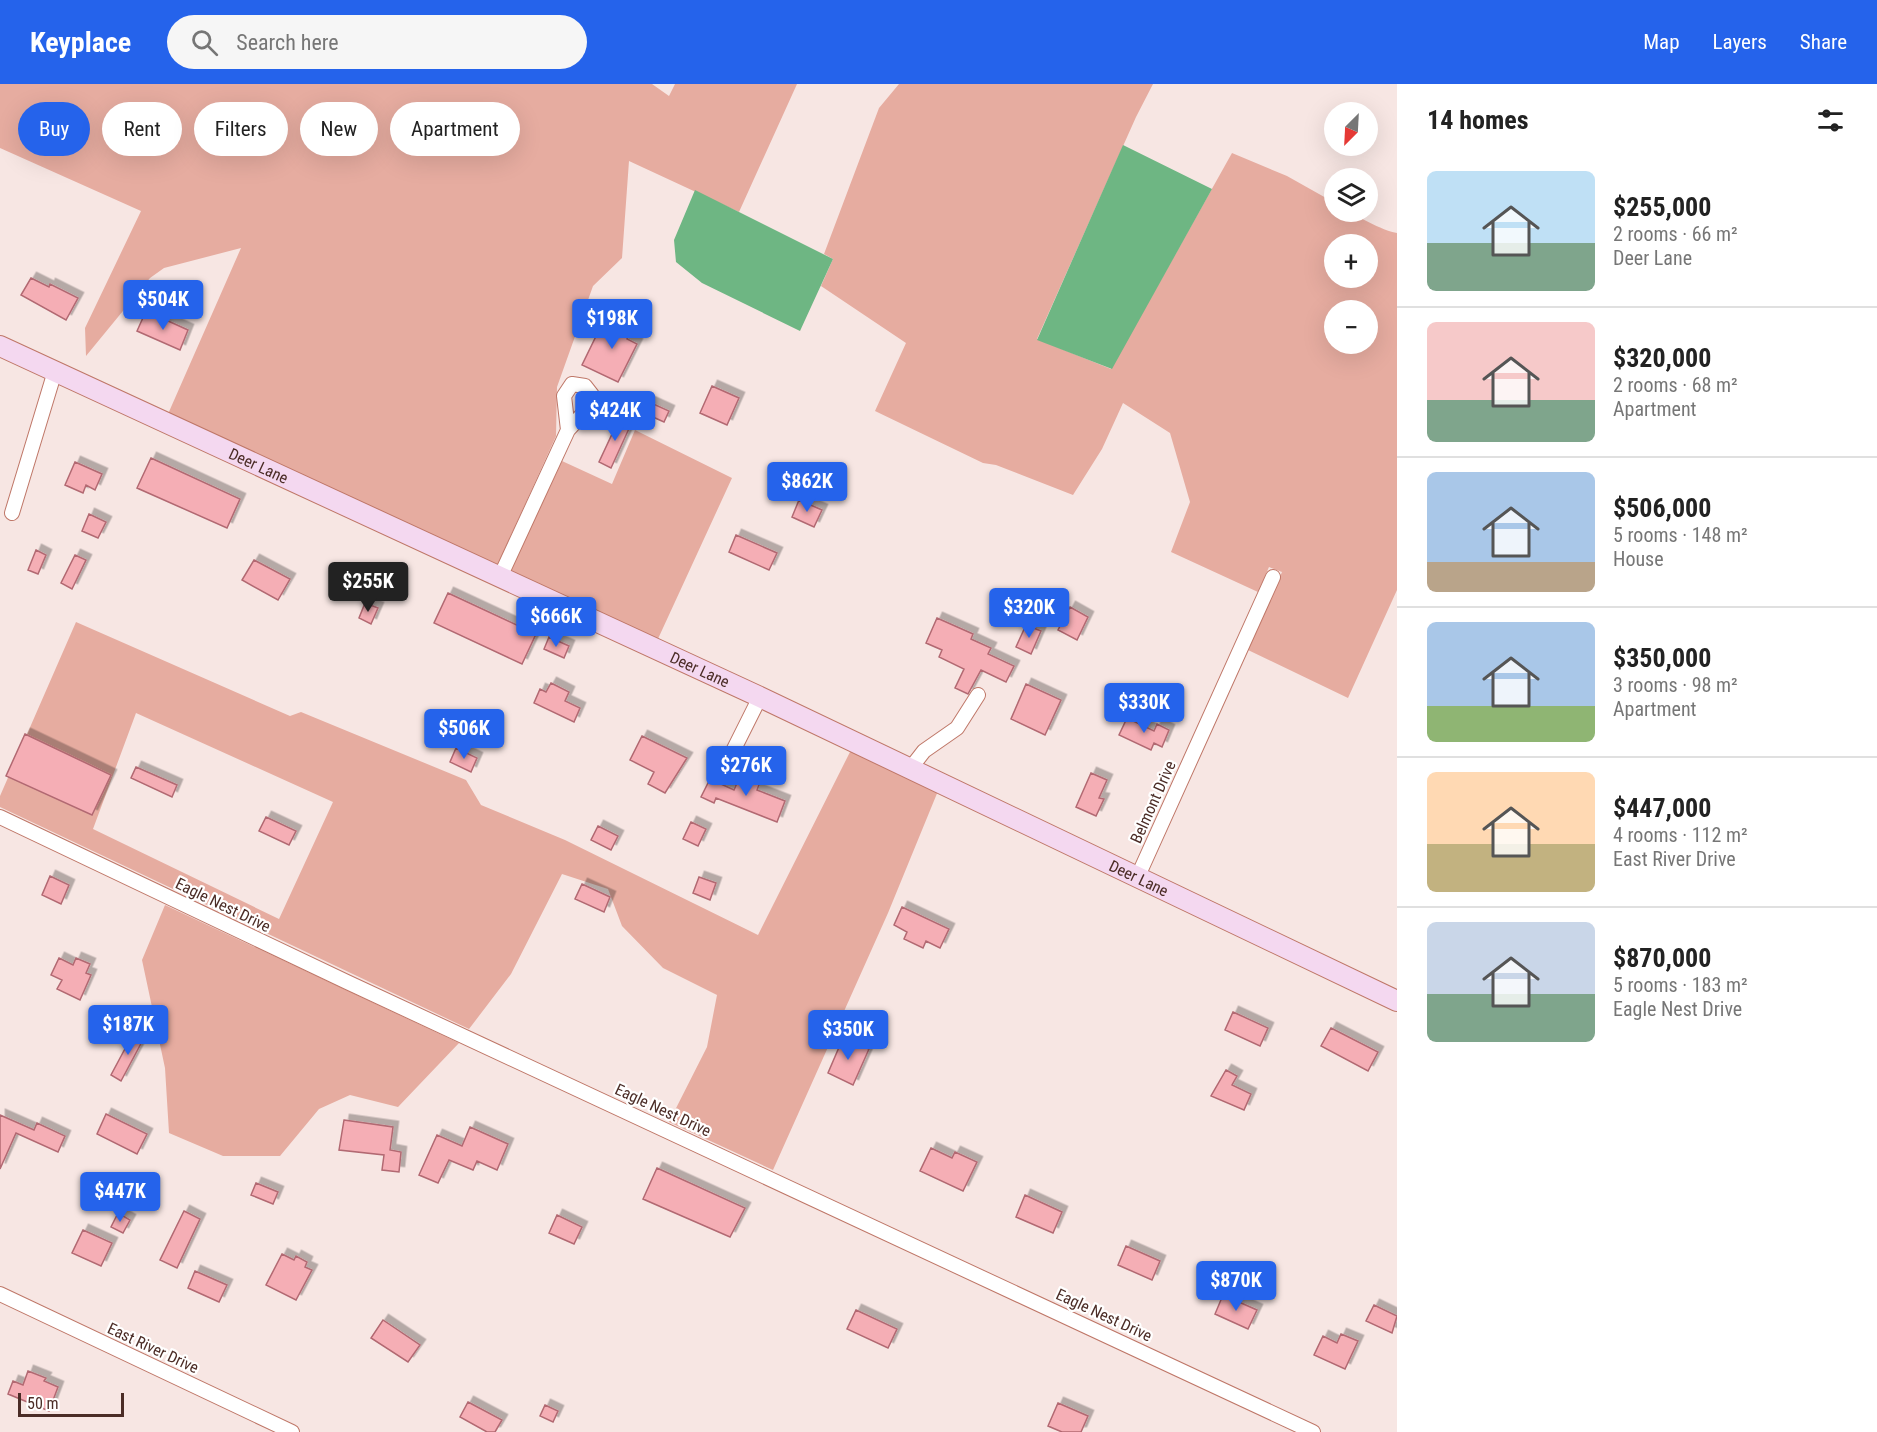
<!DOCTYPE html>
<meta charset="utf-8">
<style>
:root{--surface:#fff;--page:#f6f6f6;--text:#222;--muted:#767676;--line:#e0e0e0;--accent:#2563eb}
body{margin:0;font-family:"Roboto Condensed",sans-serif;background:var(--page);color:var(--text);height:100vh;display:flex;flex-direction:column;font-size:22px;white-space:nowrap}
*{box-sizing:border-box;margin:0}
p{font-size:20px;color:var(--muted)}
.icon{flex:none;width:33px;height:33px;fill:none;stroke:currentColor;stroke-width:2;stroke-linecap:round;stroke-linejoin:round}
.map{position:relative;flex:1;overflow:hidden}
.details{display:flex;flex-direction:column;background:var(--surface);width:480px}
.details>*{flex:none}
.hud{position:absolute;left:18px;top:18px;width:570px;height:54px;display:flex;gap:12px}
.needle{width:39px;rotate:204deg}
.buttons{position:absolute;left:1324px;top:18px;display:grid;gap:12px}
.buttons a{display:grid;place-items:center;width:54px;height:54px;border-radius:50%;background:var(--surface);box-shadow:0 6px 24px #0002;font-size:30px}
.scale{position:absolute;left:18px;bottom:15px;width:106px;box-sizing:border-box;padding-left:6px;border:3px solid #4b2c26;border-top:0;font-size:16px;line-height:21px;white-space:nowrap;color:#4b2c26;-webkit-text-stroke:4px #fff;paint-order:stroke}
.price{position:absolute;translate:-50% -51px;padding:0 14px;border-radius:6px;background:var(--accent);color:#fff;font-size:20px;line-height:39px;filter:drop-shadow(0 2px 3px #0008)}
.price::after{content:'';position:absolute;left:50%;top:36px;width:18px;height:14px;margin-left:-9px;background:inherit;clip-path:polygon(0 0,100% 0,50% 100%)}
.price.on{background:#222;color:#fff}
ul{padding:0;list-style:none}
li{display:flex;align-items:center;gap:18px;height:150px;padding:0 30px}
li+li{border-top:2px solid var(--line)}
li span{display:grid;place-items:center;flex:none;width:168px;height:120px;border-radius:9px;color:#555}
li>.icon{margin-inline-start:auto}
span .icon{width:72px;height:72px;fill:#fffc;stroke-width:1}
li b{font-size:26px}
h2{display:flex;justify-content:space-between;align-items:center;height:72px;padding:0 30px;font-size:26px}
.chip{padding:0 21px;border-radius:27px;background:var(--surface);box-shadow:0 6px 24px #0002;font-size:21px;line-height:54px}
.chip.on{background:var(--accent);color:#fff}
header{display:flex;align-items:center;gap:36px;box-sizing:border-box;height:84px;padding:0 30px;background:var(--accent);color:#fff}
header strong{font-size:28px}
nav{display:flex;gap:33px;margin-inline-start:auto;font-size:21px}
.search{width:420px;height:54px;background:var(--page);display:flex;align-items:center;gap:15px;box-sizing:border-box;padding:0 21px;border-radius:33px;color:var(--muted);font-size:22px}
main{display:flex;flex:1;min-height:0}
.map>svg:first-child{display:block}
</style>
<header>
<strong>Keyplace</strong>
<div class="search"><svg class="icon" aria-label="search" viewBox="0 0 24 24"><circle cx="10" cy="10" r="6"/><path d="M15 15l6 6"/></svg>Search here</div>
<nav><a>Map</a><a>Layers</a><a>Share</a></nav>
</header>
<main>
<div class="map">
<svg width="1397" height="1348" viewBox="0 0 1397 1348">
<defs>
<filter id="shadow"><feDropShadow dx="5.5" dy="-5.5" stdDeviation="0" flood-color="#0004"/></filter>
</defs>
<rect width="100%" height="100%" fill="#f7e6e3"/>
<path fill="#e6aca0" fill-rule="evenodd" d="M0,0h652l17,12 6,-12h122l-58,128 -110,-51 -7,97 -29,28 -36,101 -1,49 -59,130 -329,-152 73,-166 -77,20 -14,10 -64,78 -1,-28 56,-117 -141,-63z
M899,0h254l-17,33 -99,222 74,30 121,-216 55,23 48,27v9c25,0 37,16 62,21v357l-49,108 -100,-48 34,-78 -13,-5 -11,25 -87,-40 19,-50 -20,-69 -47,-30 -21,46 -29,46 -77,-30 -13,-2 -108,-52 31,-68 -85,-57 12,-27 -9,-5 55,-146zM1335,160h33v34h-33zM1335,226h33v34h-33z
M635,346l97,48 -75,163 -147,-69 52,-111 50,23z
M76,538l214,94 11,-4 165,68 15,25 84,35 193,95 93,-185 87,41 -50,122 -115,257 -104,-48 38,-75 10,-52 -54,-27 -41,-42 -14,-37 -46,-15 -51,100 -42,55 -469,-222v-11zM136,629l197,89 -54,117 -186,-90z
M165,821l294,138 -61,64 -48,-12 -31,14 -39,47h-57l-54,-23 -4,-65 -23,-108z"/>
<path fill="#6eb683" d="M1123,61l89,44 -100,180 -75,-29z
M695,106l138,69 -33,72 -98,-48 -26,-21 -2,-22z"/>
<path fill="#f5aeb5" stroke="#b26972" stroke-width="1.5" filter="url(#shadow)" d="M31,194l18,9 1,-3 28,14 -12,22 -45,-25z
M146,227l42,19 -8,20 -43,-19z
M620,230l15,7 -8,18 10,5 -19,38 -36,-17 19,-39 11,5z
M712,302l27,12 -12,27 -27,-12z
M649,318l20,9 -5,11 -20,-9z
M620,333l12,5 -21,46 -12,-6z
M151,374l89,41 -13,29 -90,-40z
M75,378l27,12 -7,16 -9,-5 -3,8 -18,-8z
M799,416l23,10 -8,17 -22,-10z
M89,430l17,8 -8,16 -16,-7z
M736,451l41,18 -8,17 -40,-18z
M36,466l10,5 -8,19 -10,-4z
M75,471l11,5 -14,29 -11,-6z
M254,476l36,19 -12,21 -36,-20z
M448,509l88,41 -14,30 -88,-41z
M365,519l13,5 -7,16 -12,-6z
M1070,523l18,10 -11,23 -19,-10z
M937,534l36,16 -2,5 20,9 -3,6 26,12 -8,16 -25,-12 -13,24 -13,-6 9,-19 -25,-12 3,-7 -16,-7z
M1026,541l15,6 -10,23 -15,-7z
M549,553l20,9 -5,12 -20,-9z
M551,599l18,9 -4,9 15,7 -6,14 -40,-19 6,-14 6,3z
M1026,600l35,16 -16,35 -34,-16z
M1127,634l27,13 3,-7 12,6 -7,17 -8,-4 -3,7 -32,-15z
M25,650l86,41 -19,40 -86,-39z
M642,652l45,22 -22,35 -17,-9 6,-12 -24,-12z
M456,664l21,10 -6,14 -21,-10z
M136,683l41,18 -5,12 -41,-19z
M746,688l16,5 -5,13 28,11 -8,21 -61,-24 -2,5 -13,-6 9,-18 24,11 6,-14 4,2z
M1091,689l16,7 -8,18 5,1 -8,17 -20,-9z
M266,733l30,14 -7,14 -30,-14z
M691,738l15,7 -8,17 -15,-7z
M598,742l20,10 -7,14 -20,-10z
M50,792l19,9 -8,19 -19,-9z
M699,793l17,6 -6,17 -17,-7z
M582,800l28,13 -6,15 -29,-13z
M902,823l47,22 -9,19 -14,-7 -3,7 -19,-9 3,-7 -13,-7z
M59,874l14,7 3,-7 14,6 -4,9 5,2 -11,25 -23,-11 5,-9 -11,-5z
M1233,928l35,16 -8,18 -35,-16z
M1331,944l47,24 -10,19 -47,-25z
M135,946l10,6 -24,45 -10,-6z
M843,954l26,11 -16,36 -25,-12z
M1226,986l11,6 -5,9 19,9 -7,16 -33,-14z
M106,1030l41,20 -10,20 -40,-20z
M0,1031l34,15 3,-7 28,13 -7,16 -42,-19 -16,36z
M344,1036l49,7 -3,23 11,2 -2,20 -17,-2 2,-15 -45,-5z
M470,1043l38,17 -11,26 -20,-9 -4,9 -24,-10 -11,23 -19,-8 18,-40 25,11z
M931,1064l21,10 3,-6 22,10 -14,29 -43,-20z
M657,1084l88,40 -15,29 -87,-38z
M256,1099l22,9 -5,12 -22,-9z
M1025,1111l37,17 -9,21 -37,-16z
M184,1127l16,8 -23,49 -17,-8z
M118,1129l12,7 -7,13 -12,-6z
M557,1131l25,12 -8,17 -25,-11z
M83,1146l29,13 -11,23 -29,-13z
M1126,1162l34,15 -8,19 -34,-15z
M282,1170l12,6 2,-4 11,6 -2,5 7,3 -16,30 -30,-15z
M195,1187l32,14 -8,17 -31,-14z
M1223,1211l34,15 -9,19 -33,-15z
M1374,1221l23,11 -5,17 -26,-12z
M856,1226l41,19 -9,19 -41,-19z
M383,1236l37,25 -12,17 -37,-24z
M1341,1250l17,7 -13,28 -31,-14 9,-19 14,7z
M28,1287l18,7 -2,3 14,6 -9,24 -41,-17 5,-13 10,4z
M468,1318l34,18 -7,12h-8l-27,-15z
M1058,1319l30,13 -7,16h-19l-14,-6z
M545,1321l13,6 -5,11 -13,-6z"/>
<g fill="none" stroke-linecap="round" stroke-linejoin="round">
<defs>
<path id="street" d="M12,429l43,-142
M500,493l68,-147 23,-25 1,-10 -7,-9 -13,-2 -8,12 4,34
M910,685l14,-18 33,-23 21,-33
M722,689l38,-76
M0,733l347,165 966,450
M1138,792l135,-299
M0,1210l292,138"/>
<g id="secondary">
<path id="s1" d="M0,262l760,351 637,304"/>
</g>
</defs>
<use href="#street" stroke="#bf7768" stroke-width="16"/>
<use href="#secondary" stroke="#bf7768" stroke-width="22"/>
<use href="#street" stroke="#fff" stroke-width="14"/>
<use href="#secondary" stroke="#f4d8f0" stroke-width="20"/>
</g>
<g text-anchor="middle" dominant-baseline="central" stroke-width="4.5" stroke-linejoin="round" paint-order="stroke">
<g font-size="16" fill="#4b2c26" stroke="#fff">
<text stroke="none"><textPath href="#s1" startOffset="285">Deer Lane</textPath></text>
<text stroke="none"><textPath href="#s1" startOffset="771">Deer Lane</textPath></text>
<text transform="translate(1153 718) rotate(-66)">Belmont Drive</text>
<text stroke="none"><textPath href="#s1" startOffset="1257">Deer Lane</textPath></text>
<text transform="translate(223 821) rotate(26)">Eagle Nest Drive</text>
<text transform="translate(663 1026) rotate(25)">Eagle Nest Drive</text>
<text transform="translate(1104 1231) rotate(25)">Eagle Nest Drive</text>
<text transform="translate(153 1264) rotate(25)">East River Drive</text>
</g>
</g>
</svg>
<div class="buttons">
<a><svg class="needle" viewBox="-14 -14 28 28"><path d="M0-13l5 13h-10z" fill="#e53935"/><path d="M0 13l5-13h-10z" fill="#767676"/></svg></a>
<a><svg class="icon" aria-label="layers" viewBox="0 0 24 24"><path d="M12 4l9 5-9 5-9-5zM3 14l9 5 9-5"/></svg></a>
<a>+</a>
<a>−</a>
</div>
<div class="scale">50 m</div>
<b class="price" style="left:163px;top:247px">$504K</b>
<b class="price" style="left:612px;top:266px">$198K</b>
<b class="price" style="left:615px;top:358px">$424K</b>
<b class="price" style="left:807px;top:429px">$862K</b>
<b class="price on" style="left:368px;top:529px">$255K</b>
<b class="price" style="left:1029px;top:555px">$320K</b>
<b class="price" style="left:556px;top:564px">$666K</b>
<b class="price" style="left:1144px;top:650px">$330K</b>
<b class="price" style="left:464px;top:676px">$506K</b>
<b class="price" style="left:746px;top:713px">$276K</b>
<b class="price" style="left:128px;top:972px">$187K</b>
<b class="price" style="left:848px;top:977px">$350K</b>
<b class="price" style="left:120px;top:1139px">$447K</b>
<b class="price" style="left:1236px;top:1228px">$870K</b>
<div class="hud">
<a class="chip on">Buy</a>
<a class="chip">Rent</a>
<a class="chip">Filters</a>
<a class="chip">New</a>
<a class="chip">Apartment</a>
</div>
</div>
<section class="details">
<h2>14 homes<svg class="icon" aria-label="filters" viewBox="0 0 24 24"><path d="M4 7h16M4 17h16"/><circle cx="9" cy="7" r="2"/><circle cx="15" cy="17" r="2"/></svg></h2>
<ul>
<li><span style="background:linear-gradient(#bfe0f5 60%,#7fa58c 0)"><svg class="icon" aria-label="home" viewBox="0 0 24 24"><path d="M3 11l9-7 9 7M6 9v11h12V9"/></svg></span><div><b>$255,000</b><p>2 rooms · 66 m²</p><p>Deer Lane</p></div></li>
<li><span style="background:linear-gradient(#f6c9c9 65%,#7fa58c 0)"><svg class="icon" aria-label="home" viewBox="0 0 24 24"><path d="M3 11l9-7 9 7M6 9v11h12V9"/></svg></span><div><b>$320,000</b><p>2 rooms · 68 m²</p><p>Apartment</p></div></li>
<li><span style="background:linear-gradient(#a9c7e8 75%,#b9a48a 0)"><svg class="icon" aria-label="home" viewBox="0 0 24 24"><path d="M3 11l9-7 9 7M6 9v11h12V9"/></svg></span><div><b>$506,000</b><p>5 rooms · 148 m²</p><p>House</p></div></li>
<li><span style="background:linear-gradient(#a9c7e8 70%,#8fb573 0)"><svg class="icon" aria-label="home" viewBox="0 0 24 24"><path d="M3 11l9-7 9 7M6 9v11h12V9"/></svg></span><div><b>$350,000</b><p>3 rooms · 98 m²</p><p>Apartment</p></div></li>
<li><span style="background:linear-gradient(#ffd9b3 60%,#c2b280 0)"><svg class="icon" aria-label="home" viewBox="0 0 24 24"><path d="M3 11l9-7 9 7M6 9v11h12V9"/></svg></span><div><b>$447,000</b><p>4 rooms · 112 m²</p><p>East River Drive</p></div></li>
<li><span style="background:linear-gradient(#c9d6e8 60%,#7fa58c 0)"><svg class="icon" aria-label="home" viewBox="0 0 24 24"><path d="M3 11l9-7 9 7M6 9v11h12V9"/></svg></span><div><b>$870,000</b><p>5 rooms · 183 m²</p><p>Eagle Nest Drive</p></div></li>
</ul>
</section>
</main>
